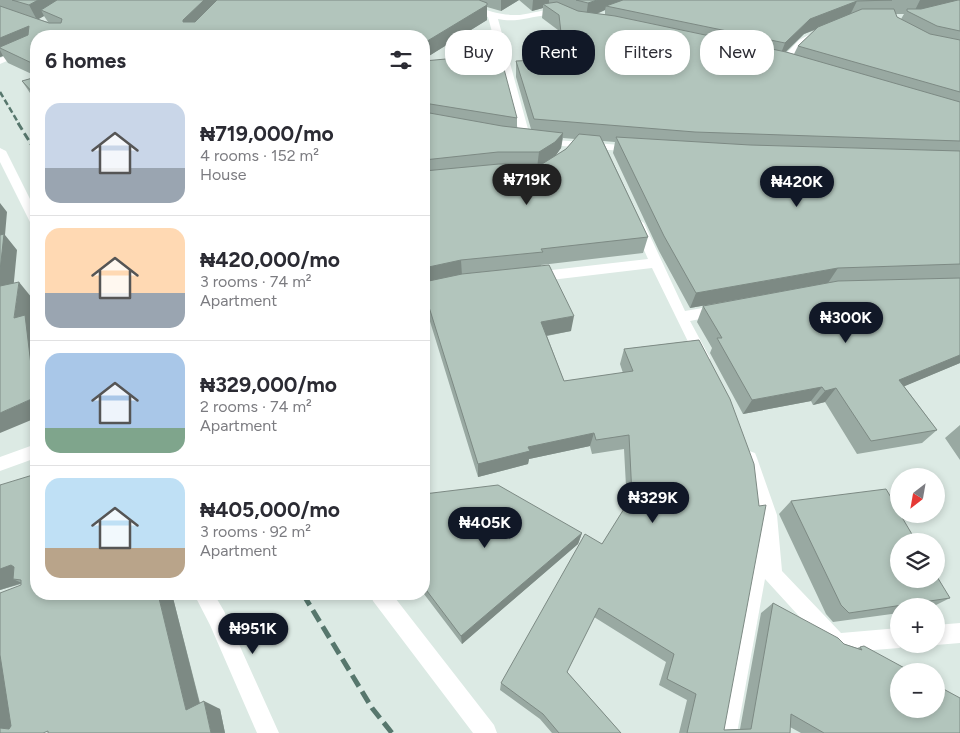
<!DOCTYPE html>
<meta charset="utf-8">
<style>
:root{--surface:#fff;--page:#f2f2f3;--text:#2b2b33;--muted:#7c7c81;--line:#e1e1e2;--accent:#111827}
body{margin:0;font-family:Figtree,sans-serif;background:var(--page);color:var(--text);height:100vh;display:flex;flex-direction:column;font-size:19px;white-space:nowrap}
*{box-sizing:border-box;margin:0}
p{font-size:16px;color:var(--muted)}
.icon{flex:none;width:28px;height:28px;fill:none;stroke:currentColor;stroke-width:2;stroke-linecap:round;stroke-linejoin:round}
.map{position:relative;flex:1;overflow:hidden}
.side{position:absolute;left:30px;top:30px;width:400px;height:570px;display:flex;flex-direction:column;background:var(--surface);border-radius:20px;box-shadow:0 2px 8px #0003}
.side>*{flex:none}
.top-card{position:absolute;left:445px;top:30px;width:440px;height:45px;display:flex;gap:10px}
.needle{width:32px;rotate:211deg}
.tools{position:absolute;left:890px;top:468px;display:grid;gap:10px}
.tools a{display:grid;place-items:center;width:55px;height:55px;border-radius:50%;background:var(--surface);box-shadow:0 2px 8px #0003;font-size:25px}
.price{position:absolute;translate:-50% -42px;padding:0 11px;border-radius:18px;background:var(--accent);color:#fff;font-size:16px;line-height:32px;filter:drop-shadow(0 1px 2px #0008)}
.price::after{content:'';position:absolute;left:50%;top:30px;width:15px;height:11px;margin-left:-8px;background:inherit;clip-path:polygon(0 0,100% 0,50% 100%)}
.price.selected{background:#222;color:#fff}
ul{padding:0;list-style:none}
li{display:flex;align-items:center;gap:15px;height:125px;padding:0 15px}
li+li{border-top:1px solid var(--line)}
li span{display:grid;place-items:center;flex:none;width:140px;height:100px;border-radius:15px;color:#555}
li>.icon{margin-inline-start:auto}
span .icon{width:60px;height:60px;fill:#fffc;stroke-width:1}
li b{font-size:21px}
h2{display:flex;justify-content:space-between;align-items:center;height:60px;padding:0 15px;font-size:21px}
.chip{padding:0 18px;border-radius:20px;background:var(--surface);box-shadow:0 2px 8px #0003;font-size:18px;line-height:45px}
.chip.selected{background:var(--accent);color:#fff}
.map>svg:first-child{display:block}
</style>
<div class="map">
<svg width="960" height="733" viewBox="0 0 960 733">
<rect width="100%" height="100%" fill="#dceae4"/>
<g fill="none" stroke-linecap="round" stroke-linejoin="round">
<path fill="#fff" fill-rule="evenodd" d="M443,0c25,0 46,15 71,15 16,1 38,-12 52,0 -5,4 -12,-1 -19,0 -18,2 -31,8 -49,4l33,121 -1,2h-8l-1,-2 -33,-123z
M818,30l4,3 -1,2 -20,13 -16,17h-6v-4l20,-21z
M36,42v6l-36,16v-6z
M542,139l92,7 6,3 -6,3 -96,-8 -1,-2z
M0,148l6,3 30,60v15l-6,-4 -30,-60z
M638,219l6,4 41,88 35,-6 7,5 -7,5 -30,6 20,37 -2,4h-10l-46,-94 -118,14 -7,-5 7,-5 114,-13 -16,-36z
M36,444v14l-36,13v-14z
M749,451l6,2 2,5 20,57 5,56 59,62 58,-5v16h8l-8,4 -62,5 -7,-3 -65,-71 -28,154h-22l41,-200 4,-7 -1,-11 -18,-57 2,-5z
M194,594h20l10,17 55,122h-22l-47,-108z
M371,594h21l102,131 3,8h-24l-100,-132z
M960,623v20l-24,2 -3,-1h3v-19z"/>
<path stroke="#57776d" stroke-width="2.5" stroke-dasharray="6 3" stroke-linecap="butt" d="M0,92l19,32"/>
<path stroke="#57776d" stroke-width="3" stroke-dasharray="8 4" stroke-linecap="butt" d="M18,123l18,29"/>
<path stroke="#57776d" stroke-width="5" stroke-dasharray="13 6" stroke-linecap="butt" d="M303,594l69,114 20,25"/>
</g>
<path fill="#99a9a2" fill-rule="evenodd" d="M0,0h960v363l-56,23 33,44 -15,13 -65,11 -32,-52 -12,3 -2,-4 -68,13 -33,-61 2,-5 -15,-26 6,-16 126,-23 -139,25 -31,-57 -46,-98 2,-11 -12,-1 45,96 -5,16 -102,12v1l30,65 -24,5 17,45 59,-8 -3,-9 4,-15 75,-9 25,390 16,-1 21,-116 12,-10 71,41 13,4 3,-1 100,86h-159l-11,-6v6h-111l8,-33 -28,-15 7,-23 -72,-45 -27,55 54,61h-69l-12,-14 -40,-29 1,-7 101,-139 25,-39 -3,-56 -32,5 -2,-8 -61,13 -1,5 -50,13 -54,-175v-241l93,57v10l14,1 -15,-52v-16l45,-2 -3,-29 -16,-12 1,-10 -11,3 -13,-11 -18,11 -14,-4v13l-63,39v-23h-388v40l-28,-13 -5,-7 -3,1zM605,10v5l-8,-1zM896,14h8l-3,5 -4,-2zM44,16l4,6 -10,-3zM815,30l-17,16 -4,8 -8,-2 18,-18zM563,138l12,1 -9,10 -11,7 6,-8z
M36,77v24l-4,-5 -10,-15z
M960,425v35l-15,-22z
M0,485l36,109h136l28,109 20,6 5,24 -204,-148v-1l-21,6z
M424,494l158,39 -4,11 -116,100 -38,-50z
M791,501l159,97 -16,8h-35v7l-66,9 -7,-8 -47,-100z"/>
<path fill="#7d8a84" d="M38,0h32l-29,10 3,6 -7,4 -8,-15z
M204,0h19l-34,36 -6,-14v-2z
M501,0h18l-18,11z
M533,0h16v7l-6,-3v4l-11,3z
M597,0h33l-24,6 -1,4 -19,8 2,-15z
M920,0h40l-47,14z
M857,1l-7,14 -46,19 -25,24 6,-15 25,-24z
M487,5v15l-63,39v-16z
M29,26l7,13 -36,9v-10z
M0,50l3,6 -3,1z
M563,133l-2,15 -7,10 -17,10 2,-16z
M0,203l7,9 -2,23 12,15 -5,52 -12,-13z
M461,260l1,16 -38,8v-16z
M838,268l-10,15 -138,25 6,-15z
M19,282l13,16 -2,23 6,7v43l-5,-6 -17,-47z
M574,316l-3,15 -32,6 2,-15z
M960,355v8l-74,31 13,-14z
M822,387l-11,14 -68,13 9,-14z
M836,388l-11,14 -12,3 12,-14z
M36,397v21l-36,15v-20z
M594,433l-4,13 -61,13 -1,5 -50,13v-13l50,-17z
M582,533l-4,11 -116,100 -1,-8z
M11,565l24,14h-22l9,4 -22,7v-21z
M158,594h14l31,123 -17,-7z
M0,649l13,84 -13,-2z
M204,701l16,8 5,24h-14z"/>
<path fill="#b2c5bc" stroke="#7d8a84" d="M12,0h26l-9,5z
M57,0h147l-21,20v2h12l22,-22h262l8,3v2l-63,38v-7h-388v29l-36,-17v-1l28,-12 1,-9 -29,12v-32l49,17h12l1,-4 -21,-9z
M576,0h21l-9,3z
M623,0h269l-35,1 -47,18 -25,24 -179,-37z
M958,0h2v31l-23,-5 -30,-15v-2h14z
M557,2l21,9 37,5 171,36 174,50v39l-265,-9 -161,-13 -18,-58 48,-2 -5,-44 -16,-11z
M862,9h32l3,8 33,17 30,6v52l-162,-46 20,-19z
M500,54l17,64 -93,-15v-42z
M36,77v19l-14,-15z
M424,112l78,14 61,7 -8,9 -16,10h-41l-74,8z
M579,134l21,2 48,101 -107,12 2,3 -82,8 -37,8v-97l75,-7h43l24,-15z
M616,137l134,8 210,6v113l-122,4 -142,25 -32,-57z
M4,234l-4,37v-36z
M549,265l25,51 -33,6 23,59 69,-10 -9,-22 75,-9 31,59 24,65 5,42 7,-1 -42,225 27,-1 22,-126 65,35 6,6 18,6 -2,-3 4,-1 46,25h-11v38h37v-24l24,13v35h-136l-33,-19 -1,19h-103l9,-39 -29,-15 7,-25 -75,-46 -32,64 54,61h-62l-16,-19 -42,-31 84,-149 17,10 30,-48 -3,-61 -33,5 -2,-7 -66,14 2,4 -52,13 -54,-173v-9l38,-8z
M960,278v77l-61,25 38,50 -66,11 -35,-53 -11,3 -3,-4 -70,13 -35,-62h5l-19,-32 135,-25z
M19,282l-5,36 11,-3 6,50 5,-2v34l-36,16v-127z
M36,474v120h122l28,116 18,-9 7,32h-163v-2l-5,2h-43v-5l9,1 2,-3 -11,-71v-62l21,-8v-5l-8,-1 1,-12 -3,-2 -11,4v-84z
M498,485l84,48 -121,103 -37,-49v-93z
M886,489l13,22v3h1l16,27h-17v38h37v-4l14,23 -101,15 -8,-8 -50,-104z"/>
</svg>
<div class="tools">
<a><svg class="needle" viewBox="-14 -14 28 28"><path d="M0-13l5 13h-10z" fill="#e53935"/><path d="M0 13l5-13h-10z" fill="#7c7c81"/></svg></a>
<a><svg class="icon" aria-label="layers" viewBox="0 0 24 24"><path d="M12 4l9 5-9 5-9-5zM3 14l9 5 9-5"/></svg></a>
<a>+</a>
<a>−</a>
</div>
<b class="price selected" style="left:527px;top:206px">₦719K</b>
<b class="price" style="left:797px;top:208px">₦420K</b>
<b class="price" style="left:846px;top:344px">₦300K</b>
<b class="price" style="left:653px;top:524px">₦329K</b>
<b class="price" style="left:485px;top:549px">₦405K</b>
<b class="price" style="left:253px;top:655px">₦951K</b>
<div class="top-card">
<a class="chip">Buy</a>
<a class="chip selected">Rent</a>
<a class="chip">Filters</a>
<a class="chip">New</a>
</div>
<section class="side">
<h2>6 homes<svg class="icon" aria-label="filters" viewBox="0 0 24 24"><path d="M4 7h16M4 17h16"/><circle cx="9" cy="7" r="2"/><circle cx="15" cy="17" r="2"/></svg></h2>
<ul>
<li><span style="background:linear-gradient(#c9d6e8 65%,#9aa5b1 0)"><svg class="icon" aria-label="home" viewBox="0 0 24 24"><path d="M3 11l9-7 9 7M6 9v11h12V9"/></svg></span><div><b>₦719,000/mo</b><p>4 rooms · 152 m²</p><p>House</p></div></li>
<li><span style="background:linear-gradient(#ffd9b3 65%,#9aa5b1 0)"><svg class="icon" aria-label="home" viewBox="0 0 24 24"><path d="M3 11l9-7 9 7M6 9v11h12V9"/></svg></span><div><b>₦420,000/mo</b><p>3 rooms · 74 m²</p><p>Apartment</p></div></li>
<li><span style="background:linear-gradient(#a9c7e8 75%,#7fa58c 0)"><svg class="icon" aria-label="home" viewBox="0 0 24 24"><path d="M3 11l9-7 9 7M6 9v11h12V9"/></svg></span><div><b>₦329,000/mo</b><p>2 rooms · 74 m²</p><p>Apartment</p></div></li>
<li><span style="background:linear-gradient(#bfe0f5 70%,#b9a48a 0)"><svg class="icon" aria-label="home" viewBox="0 0 24 24"><path d="M3 11l9-7 9 7M6 9v11h12V9"/></svg></span><div><b>₦405,000/mo</b><p>3 rooms · 92 m²</p><p>Apartment</p></div></li>
</ul>
</section>
</div>
